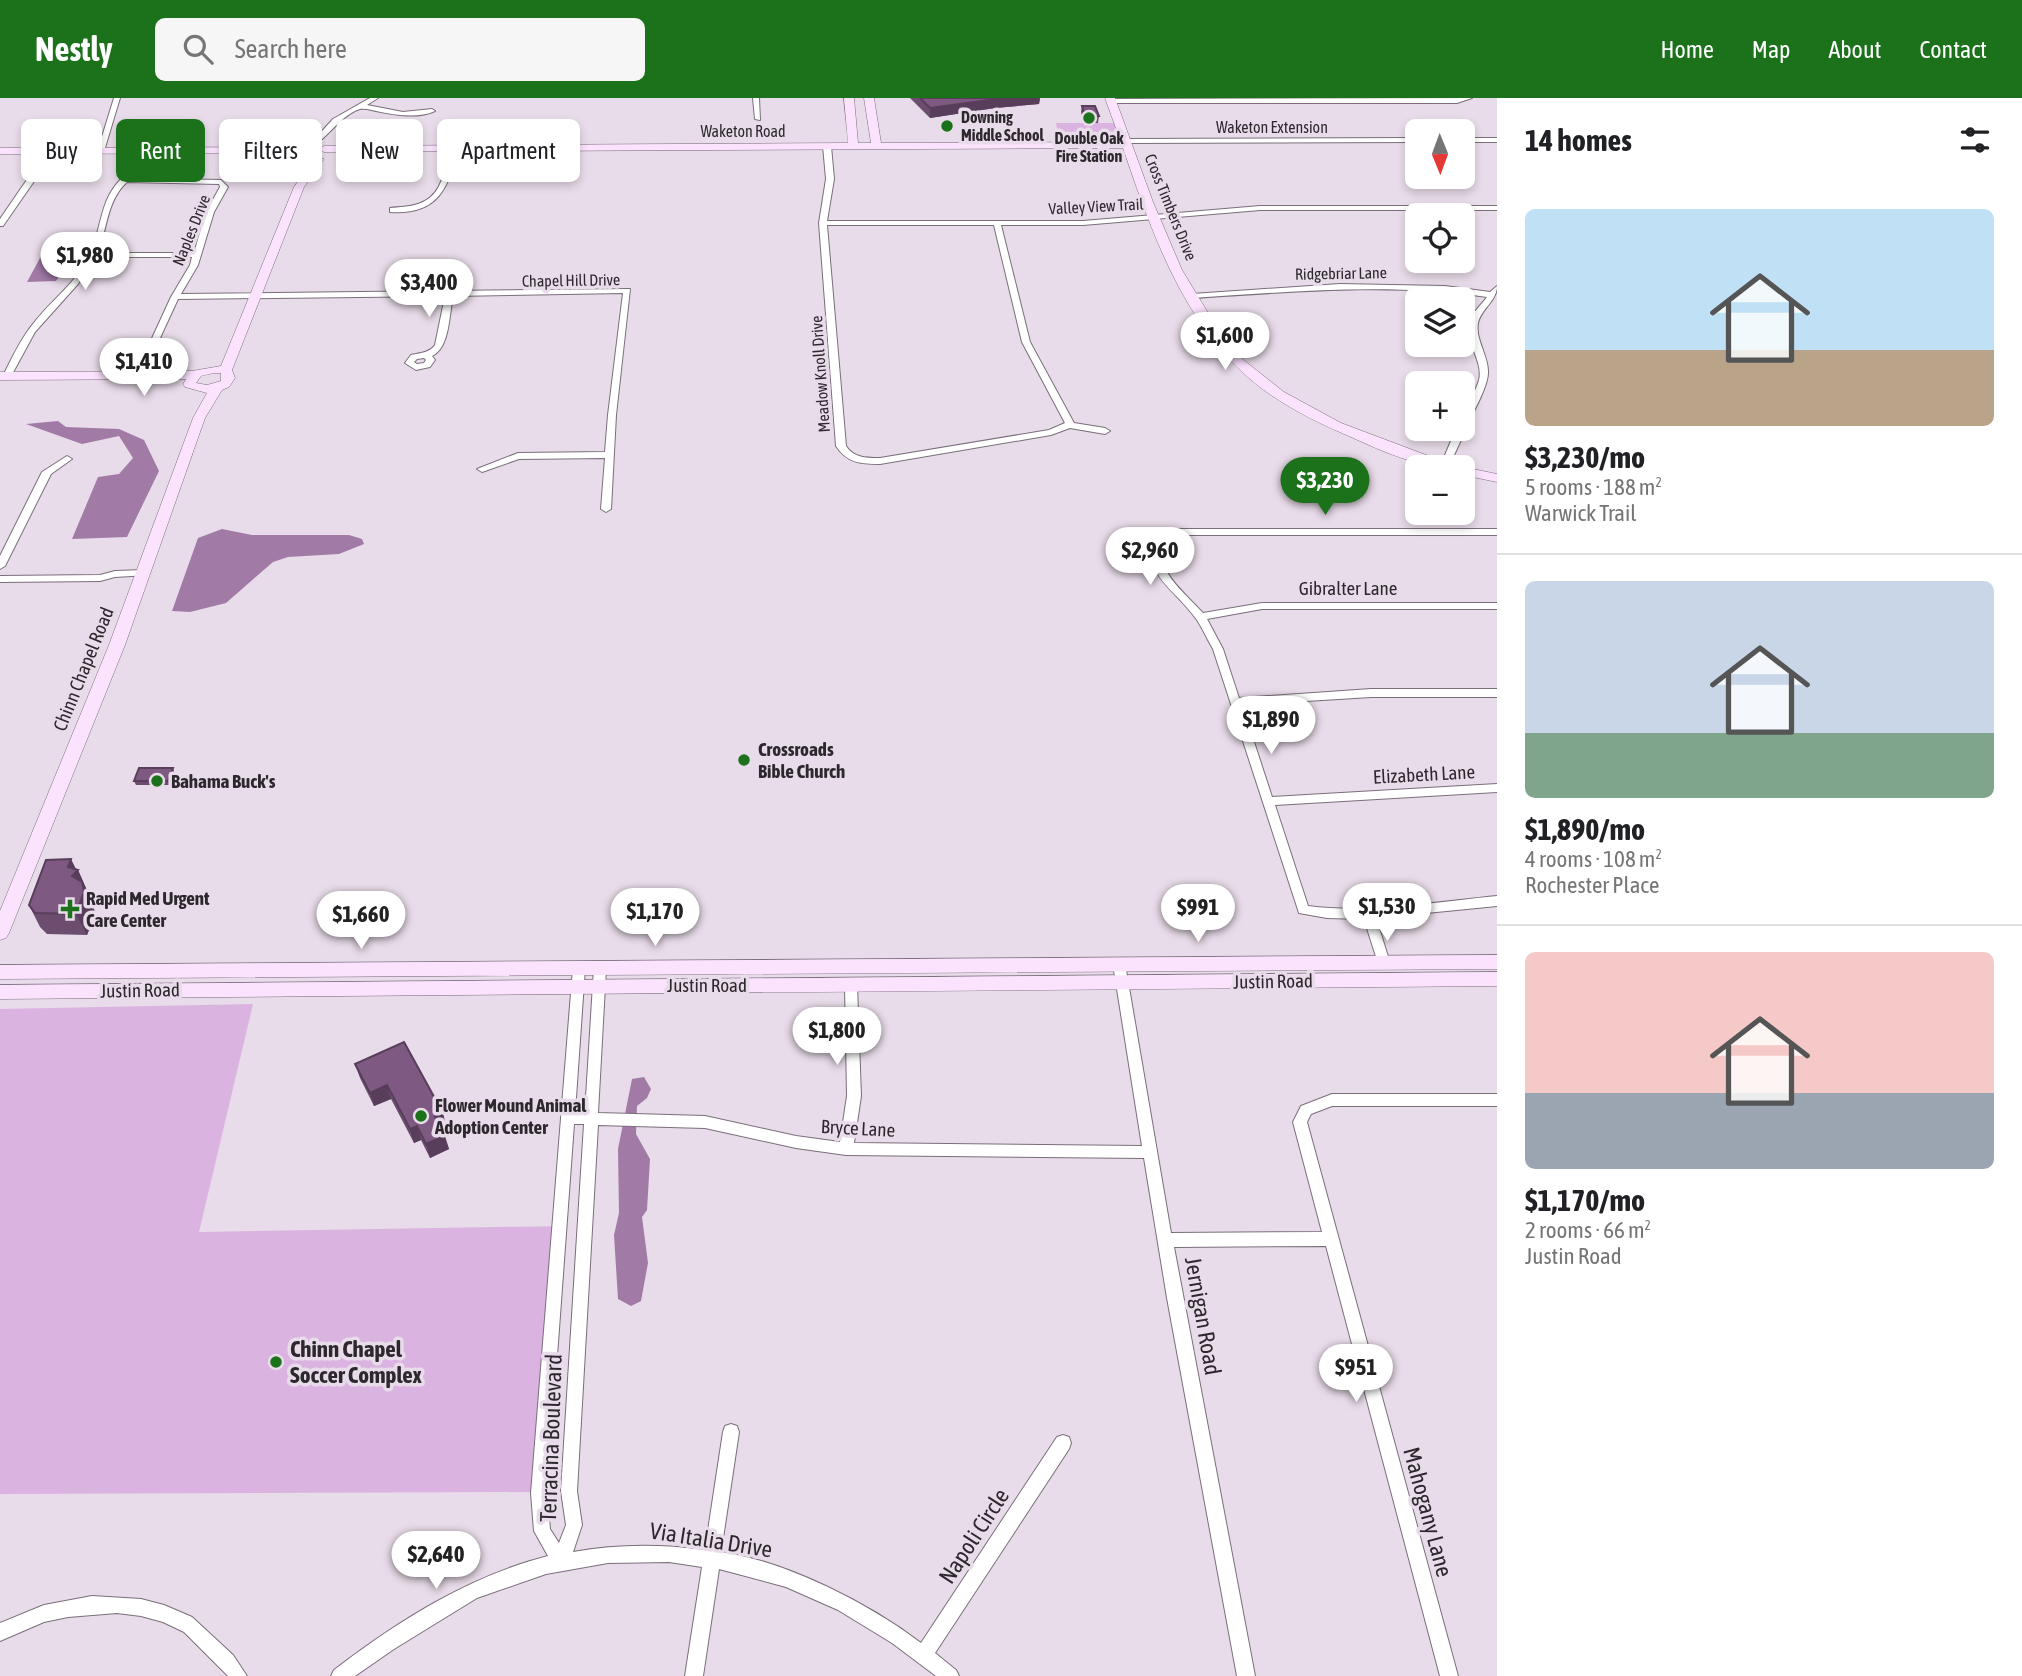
<!DOCTYPE html>
<meta charset="utf-8">
<style>
:root{--surface:#fff;--page:#f6f6f6;--text:#202124;--muted:#757577;--line:#e0e0e0;--accent:#1c711b}
body{margin:0;font-family:"Asap Condensed",sans-serif;background:var(--page);color:var(--text);height:100vh;display:flex;flex-direction:column;font-size:26px;white-space:nowrap}
*{box-sizing:border-box;margin:0}
p{font-size:23px;color:var(--muted)}
.icon{flex:none;width:38px;height:38px;fill:none;stroke:currentColor;stroke-width:2;stroke-linecap:round;stroke-linejoin:round}
.map{position:relative;flex:1;overflow:hidden}
.sheet{display:flex;flex-direction:column;background:var(--surface);width:525px}
.sheet>*{flex:none}
.guide{position:absolute;left:21px;top:21px;width:665px;height:63px;display:flex;gap:14px}
.needle{width:46px;rotate:179deg}
.buttons{position:absolute;left:1405px;top:21px;display:grid;gap:14px}
.buttons a{display:grid;place-items:center;width:70px;height:70px;border-radius:10px;background:var(--surface);box-shadow:0 4px 10px #0003;font-size:35px}
.price{position:absolute;translate:-50% -60px;padding:0 16px;border-radius:24px;background:#fff;color:#222;font-size:23px;line-height:46px;filter:drop-shadow(0 2px 4px #0008)}
.price::after{content:'';position:absolute;left:50%;top:42px;width:21px;height:16px;margin-left:-10px;background:inherit;clip-path:polygon(0 0,100% 0,50% 100%)}
.price.on{background:var(--accent);color:#fff}
ul{padding:0;list-style:none}
li{display:grid;align-content:center;gap:14px;height:371px;padding:0 28px}
li+li{border-top:2px solid var(--line)}
li span{display:grid;place-items:center;height:217px;border-radius:10px;color:#555}
li>.icon{margin-inline-start:auto}
span .icon{width:126px;height:126px;fill:#fffc;stroke-width:1}
li b{font-size:30px}
h2{display:flex;justify-content:space-between;align-items:center;height:84px;padding:0 28px;font-size:30px}
.pill{padding:0 24px;border-radius:10px;background:var(--surface);box-shadow:0 4px 10px #0003;font-size:24px;line-height:63px}
.pill.on{background:var(--accent);color:#fff}
header{display:flex;align-items:center;gap:42px;box-sizing:border-box;height:98px;padding:0 35px;background:var(--accent);color:#fff}
header strong{font-size:33px}
nav{display:flex;gap:38px;margin-inline-start:auto;font-size:24px}
.search{width:490px;height:63px;background:var(--page);display:flex;align-items:center;gap:18px;box-sizing:border-box;padding:0 24px;border-radius:10px;color:var(--muted);font-size:26px}
main{display:flex;flex:1;min-height:0}
.map>svg:first-child{display:block}
</style>
<header>
<strong>Nestly</strong>
<div class="search"><svg class="icon" aria-label="search" viewBox="0 0 24 24"><circle cx="10" cy="10" r="6"/><path d="M15 15l6 6"/></svg>Search here</div>
<nav><a>Home</a><a>Map</a><a>About</a><a>Contact</a></nav>
</header>
<main>
<div class="map">
<svg width="1497" height="1578" viewBox="0 0 1497 1578">
<rect width="100%" height="100%" fill="#e9dcea"/>
<path fill="#dbb3e0" d="M1056,25h61l6,18 -63,2z
M253,906l-54,228 364,-6 -20,266 -543,2v-485z"/>
<path fill="#a17aa6" d="M73,159l-17,24 -29,1 13,-24z
M58,323l8,6 53,2 25,11 15,31 -32,66 -55,2 26,-62 21,-3 14,-16 -14,-22 -37,8 -56,-20z
M222,431l30,6h97l13,4 2,5 -25,10 -51,3 -15,5 -47,41 -36,9 -18,-1 26,-73z
M644,979l7,12 -4,9 -10,8 -1,28 14,25 -3,51 -5,7 6,46 -7,38 -10,5 -13,-7 -4,-64 5,-22 -1,-64 14,-70z"/>
<g fill="none" stroke-linecap="round" stroke-linejoin="round">
<defs>
<path id="street" d="M114,0h6l-16,53 -7,2z
M370,0h8l-11,7 36,7 29,-3 3,2c-17,8 -40,4 -59,0 -5,-1 -11,-3 -16,-2 -23,7 -37,39 -58,40v-4l11,-4 20,-22z
M753,0h6l1,22 -5,-1z
M1472,0l-15,5h-346l-3,-2 3,-2z
M1418,40v4l-291,1 -4,-2 4,-2z
M1463,40h34v4h-34z
M827,46l4,2 3,33 -7,42h256l177,-15h237v4h-237l-177,15h-82l29,117 44,81 31,5 5,3 -5,3 -35,-6 -19,7 -171,29c-19,0 -33,-1 -44,-18l-17,-223 7,-44 -3,-33zM827,127h167l28,117 43,81 -16,7 -169,28c-14,0 -26,0 -34,-12z
M452,47l7,2c-11,41 -20,68 -69,65v-4c9,-1 19,-1 28,-4 26,-8 26,-36 34,-59z
M48,51l7,2 -52,75h-3v-7z
M122,80l99,2 7,7 -14,25 -16,53 -17,29 449,-5 -14,126 -5,94 -5,3 -5,-3 4,-51 -86,1 -37,13 -5,-3 41,-16 87,-1 3,-37 15,-122 -170,3c-4,18 -3,52 -21,60l3,4 -5,7 -14,3 -11,-7 6,-8c9,-2 18,-2 24,-10l10,-49 -267,3 -24,52 -18,9 -4,-3 16,-10 23,-50 19,-32 2,-8h-96l-18,27 -43,48 -25,46h-6l-1,-2c9,-18 17,-36 30,-52 18,-24 46,-43 58,-72 11,-26 9,-53 31,-74zM127,84l92,2 1,3 -14,25 -12,41h-96c9,-24 9,-53 29,-71zM424,260l2,2 -2,3 -7,1 -3,-2 3,-3z
M1340,186l105,2 45,6 7,-6c0,15 -16,23 -19,37 -3,16 10,32 10,48 1,14 -15,42 -22,55l-3,1c0,-19 11,-30 16,-47 5,-20 -17,-41 -9,-60 3,-8 12,-16 17,-23 -98,-15 -197,-5 -295,1l-4,-2 4,-2z
M1463,329l3,2 -17,37 -9,1 16,-38h7z
M67,358l5,3 -21,15 -46,92 -5,3v-13l42,-84z
M1153,431h344v6h-339c0,39 21,52 45,78l59,-10h235v6h-235l-55,10 16,30 16,49 132,-9h126v8h-126l-129,8 30,92 225,-13v8l-222,13 33,101c63,8 126,-4 189,-10v10l-121,12 14,45 -1,4h-10l-1,-4 -14,-44 -37,-1 -28,-5 -86,-264c-6,-10 -10,-20 -16,-29 -25,-35 -49,-38 -49,-88z
M144,472l5,3 -1,2 -33,2 -15,4 -100,1v-6l100,-1 15,-4z
M1119,861l5,1 1,4 46,269 151,-1 -29,-110 8,-16 31,-12h165v12h-165l-21,8 -4,8 151,554h-18l-114,-430 -152,1 81,429h-18l-70,-378 -23,-140 -298,-3 -50,-7 -91,-20 -107,-3 -21,366 5,34 -9,27c44,-8 87,-8 132,-2l18,-118 2,-6 6,-2 6,2 2,6 -18,120c65,9 149,52 200,91l136,-206 6,-2 6,2 2,6 -2,6 -134,204 21,17 3,6h-23l-44,-33 -54,-33 -52,-23 -67,-18 -16,107h-18l17,-109 -33,-5 -61,1 -62,11 -69,24 -83,51 -39,27h-24l3,-6c64,-49 135,-94 214,-114l-14,-25 -3,-38 42,-525 1,-4h10l1,4 -10,144 10,1 9,-145 1,-4h10l1,4 -8,145 107,3 91,20 44,6 7,-46 -2,-111 1,-4h10l1,4 4,111 -7,47 288,3 -29,-182 1,-4zM574,1026h10l-23,367 5,34 -7,18 -9,-14 -3,-36z
M92,1498l49,3 23,6 28,12 41,38 14,21h-19l-44,-44 -21,-10 -22,-6 -24,-3 -49,4 -24,5 -44,19v-18l44,-18z"/>
<path id="secondary" d="M844,0h10l4,45h13l-7,-45h10l7,45 240,-1 -16,-44h10l38,104 29,68 37,61 22,27 43,34 57,31 117,44c-37,2 -74,-15 -107,-30 -35,-15 -72,-33 -101,-58 -68,-58 -99,-149 -127,-231l-799,4 -5,-3 5,-3 524,-3z
M0,50l298,-1 5,3 -5,3 -298,1z
M315,59l9,2 -20,28 -72,183 3,8 -6,9 -7,3 -17,28 -80,227 -116,288 -3,5 -6,2v-29l109,-266 84,-227 14,-25 -22,-6 -2,-3 3,-5 -186,1v-8l192,-1 29,-5 73,-179zM214,275h7v8l-14,4 -11,-2 5,-7z
M1462,369h1l34,7v8l-34,-7z
M1497,857v14l-1497,10v-14z
M1497,874v14l-1497,13v-14z"/>
</defs>
<use href="#street" stroke="#7a6e7b" stroke-width="2"/>
<use href="#secondary" stroke="#7a6e7b" stroke-width="1"/>
<use href="#street" fill="#fff" fill-rule="evenodd"/>
<use href="#secondary" fill="#fbe3fe" fill-rule="evenodd"/>
</g>
<path fill="#6c4d70" d="M910,0h130l-1,6 -44,4 -65,10z
M1082,8l17,10 -1,7h-14l-3,-11z
M174,673l-4,14h-34l-2,-4z
M76,771l2,1 15,34 2,10 -8,21 -40,-1 -7,-7 -11,-22z
M355,966l88,49 3,14 -5,2 8,20 -19,9 -9,-18 -7,3 -23,-44 -17,7 -14,-28z"/>
<path fill="#583e5b" d="M1004,0h36l-1,6 -44,4 -65,10v-10z
M173,670l1,3 -4,14 -2,-4z
M71,761l6,12 1,-1 15,34 2,10 -8,21 -11,-21 -8,-47z
M387,987l4,14 -17,7 -4,-13z
M443,1015l3,14 -7,3 -4,-13z
M417,1028l4,14 -7,3 -4,-14z
M445,1038l4,13 -19,9 -4,-14z"/>
<path fill="#7e5982" stroke="#583e5b" stroke-width="2" d="M920,0h84l-74,10z
M1082,8h13l4,10h-14z
M139,670h34l-5,13h-34z
M71,761l-3,8 10,3 -6,6 10,6 2,10 -8,22 -41,-1 -6,-8 17,-45z
M404,944l39,71 -8,4 10,19 -19,8 -9,-18 -7,3 -23,-44 -17,8 -15,-29z"/>
<g fill="#1c711b" stroke="#e9dcea" stroke-width="2.5">
<circle cx="1089" cy="20" r="7"/>
<circle cx="947" cy="28" r="7"/>
<circle cx="744" cy="662" r="7"/>
<circle cx="157" cy="683" r="7"/>
<path d="M66.5 800.5h7v7h7v7h-7v7h-7v-7h-7v-7h7z"/>
<circle cx="421" cy="1018" r="7"/>
<circle cx="276" cy="1264" r="7"/>
</g>
<g text-anchor="middle" dominant-baseline="central" stroke-width="7" stroke-linejoin="round" paint-order="stroke">
<g font-size="16" font-weight="bold" fill="#2d282e" stroke="#e9dcea" text-anchor="start">
<text x="961" y="19">Downing<tspan x="961" dy="18">Middle School</tspan></text>
<text x="1089" y="40" text-anchor="middle">Double Oak<tspan x="1089" dy="18">Fire Station</tspan></text>
</g>
<g font-size="16" fill="#2d282e" stroke="#e9dcea">
<text x="1272" y="29">Waketon Extension</text>
<text x="743" y="33">Waketon Road</text>
<text transform="translate(1096 108) rotate(-3)">Valley View Trail</text>
<text transform="translate(1171 109) rotate(68)">Cross Timbers Drive</text>
<text transform="translate(191 132) rotate(-68)">Naples Drive</text>
<text transform="translate(1341 175) rotate(-1)">Ridgebriar Lane</text>
<text transform="translate(571 182) rotate(-1)">Chapel Hill Drive</text>
<text transform="translate(820 276) rotate(-94)">Meadow Knoll Drive</text>
</g>
<g font-size="19" fill="#2d282e" stroke="#e9dcea">
<text x="1348" y="490">Gibralter Lane</text>
<text transform="translate(83 571) rotate(-68)">Chinn Chapel Road</text>
<text transform="translate(1424 676) rotate(-3)">Elizabeth Lane</text>
<text transform="translate(1273 883) rotate(-1)">Justin Road</text>
<text x="707" y="887">Justin Road</text>
<text transform="translate(140 892) rotate(-1)">Justin Road</text>
<text transform="translate(858 1030) rotate(3)">Bryce Lane</text>
</g>
<g font-size="19" font-weight="bold" fill="#2d282e" stroke="#e9dcea" text-anchor="start">
<text x="758" y="651">Crossroads<tspan x="758" dy="22">Bible Church</tspan></text>
<text x="171" y="683">Bahama Buck's</text>
<text x="86" y="800">Rapid Med Urgent<tspan x="86" dy="22">Care Center</tspan></text>
<text x="435" y="1007">Flower Mound Animal<tspan x="435" dy="22">Adoption Center</tspan></text>
</g>
<g font-size="23" fill="#2d282e" stroke="#e9dcea">
<text transform="translate(1203 1218) rotate(80)">Jernigan Road</text>
<text transform="translate(551 1340) rotate(-88)">Terracina Boulevard</text>
<text transform="translate(1428 1414) rotate(75)">Mahogany Lane</text>
<text transform="translate(974 1438) rotate(-57)">Napoli Circle</text>
<text transform="translate(711 1442) rotate(9)">Via Italia Drive</text>
</g>
<g font-size="23" font-weight="bold" fill="#2d282e" stroke="#e9dcea" text-anchor="start">
<text x="290" y="1251">Chinn Chapel<tspan x="290" dy="26">Soccer Complex</tspan></text>
</g>
</g>
</svg>
<div class="buttons">
<a><svg class="needle" viewBox="-14 -14 28 28"><path d="M0-13l5 13h-10z" fill="#e53935"/><path d="M0 13l5-13h-10z" fill="#757577"/></svg></a>
<a><svg class="icon" aria-label="locate" viewBox="0 0 24 24"><circle cx="12" cy="12" r="6"/><path d="M12 2v4M12 18v4M2 12h4M18 12h4"/></svg></a>
<a><svg class="icon" aria-label="layers" viewBox="0 0 24 24"><path d="M12 4l9 5-9 5-9-5zM3 14l9 5 9-5"/></svg></a>
<a>+</a>
<a>−</a>
</div>
<b class="price" style="left:85px;top:194px">$1,980</b>
<b class="price" style="left:429px;top:221px">$3,400</b>
<b class="price" style="left:1225px;top:274px">$1,600</b>
<b class="price" style="left:144px;top:300px">$1,410</b>
<b class="price on" style="left:1325px;top:419px">$3,230</b>
<b class="price" style="left:1150px;top:489px">$2,960</b>
<b class="price" style="left:1271px;top:658px">$1,890</b>
<b class="price" style="left:1387px;top:845px">$1,530</b>
<b class="price" style="left:1198px;top:846px">$991</b>
<b class="price" style="left:655px;top:850px">$1,170</b>
<b class="price" style="left:361px;top:853px">$1,660</b>
<b class="price" style="left:837px;top:969px">$1,800</b>
<b class="price" style="left:1356px;top:1306px">$951</b>
<b class="price" style="left:436px;top:1493px">$2,640</b>
<div class="guide">
<a class="pill">Buy</a>
<a class="pill on">Rent</a>
<a class="pill">Filters</a>
<a class="pill">New</a>
<a class="pill">Apartment</a>
</div>
</div>
<section class="sheet">
<h2>14 homes<svg class="icon" aria-label="filters" viewBox="0 0 24 24"><path d="M4 7h16M4 17h16"/><circle cx="9" cy="7" r="2"/><circle cx="15" cy="17" r="2"/></svg></h2>
<ul>
<li><span style="background:linear-gradient(#bfe0f5 65%,#b9a48a 0)"><svg class="icon" aria-label="home" viewBox="0 0 24 24"><path d="M3 11l9-7 9 7M6 9v11h12V9"/></svg></span><div><b>$3,230/mo</b><p>5 rooms · 188 m²</p><p>Warwick Trail</p></div></li>
<li><span style="background:linear-gradient(#c9d6e8 70%,#7fa58c 0)"><svg class="icon" aria-label="home" viewBox="0 0 24 24"><path d="M3 11l9-7 9 7M6 9v11h12V9"/></svg></span><div><b>$1,890/mo</b><p>4 rooms · 108 m²</p><p>Rochester Place</p></div></li>
<li><span style="background:linear-gradient(#f6c9c9 65%,#9aa5b1 0)"><svg class="icon" aria-label="home" viewBox="0 0 24 24"><path d="M3 11l9-7 9 7M6 9v11h12V9"/></svg></span><div><b>$1,170/mo</b><p>2 rooms · 66 m²</p><p>Justin Road</p></div></li>
</ul>
</section>
</main>
